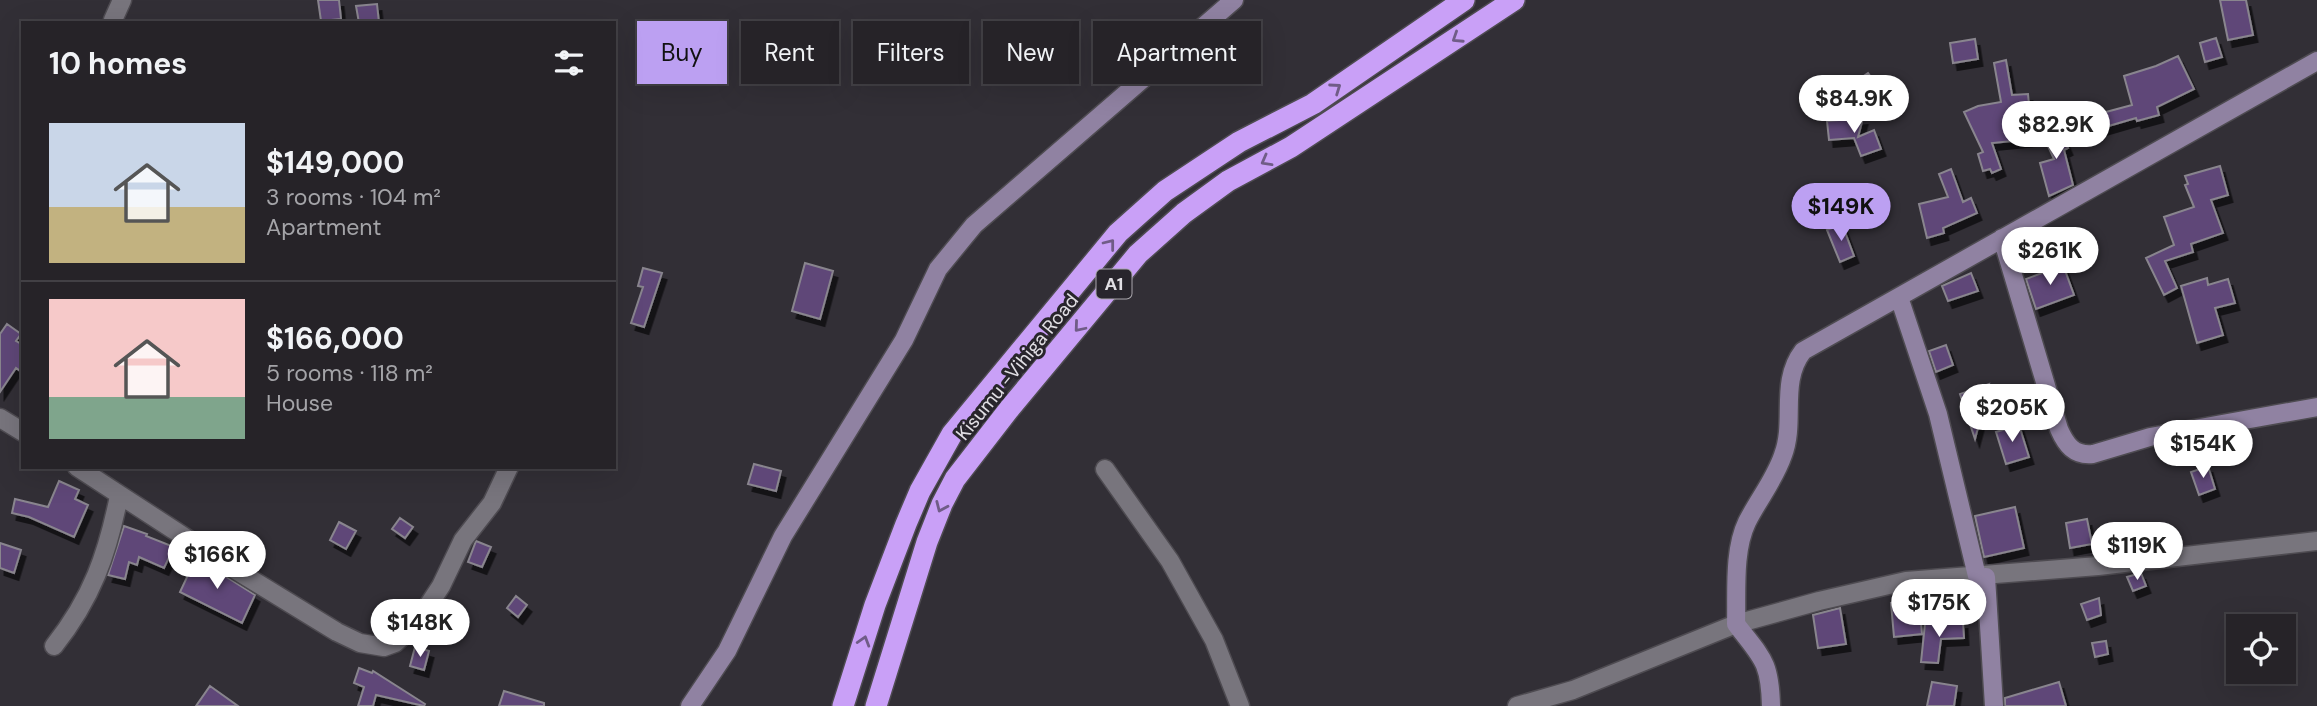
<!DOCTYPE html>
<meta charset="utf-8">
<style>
:root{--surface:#262328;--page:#322f34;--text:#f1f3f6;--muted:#a4a4a8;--line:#424045;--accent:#bca0f2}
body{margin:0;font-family:"DM Sans",sans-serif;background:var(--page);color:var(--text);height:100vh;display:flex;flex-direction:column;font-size:26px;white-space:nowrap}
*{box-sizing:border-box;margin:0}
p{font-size:23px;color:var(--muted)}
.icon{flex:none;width:38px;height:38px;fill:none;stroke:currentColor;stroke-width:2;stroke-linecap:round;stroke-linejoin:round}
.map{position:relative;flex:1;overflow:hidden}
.drawer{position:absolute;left:21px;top:21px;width:595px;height:448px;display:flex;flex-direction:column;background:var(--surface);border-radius:0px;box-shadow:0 7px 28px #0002,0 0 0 2px var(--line)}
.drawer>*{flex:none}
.hud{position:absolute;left:637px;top:21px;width:665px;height:63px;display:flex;gap:14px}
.tools{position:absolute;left:2226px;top:614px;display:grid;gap:14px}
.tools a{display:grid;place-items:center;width:70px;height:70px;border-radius:0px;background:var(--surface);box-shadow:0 7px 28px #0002,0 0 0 2px var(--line);font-size:35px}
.price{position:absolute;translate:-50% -60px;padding:0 16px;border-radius:24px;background:#fff;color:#222;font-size:23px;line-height:46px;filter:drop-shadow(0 2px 4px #0008)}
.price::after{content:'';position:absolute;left:50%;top:42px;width:21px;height:16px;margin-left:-10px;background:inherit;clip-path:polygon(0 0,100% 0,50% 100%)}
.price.active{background:var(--accent);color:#111}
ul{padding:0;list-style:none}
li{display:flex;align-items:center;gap:21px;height:175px;padding:0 28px}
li+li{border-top:2px solid var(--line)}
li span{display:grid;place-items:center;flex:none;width:196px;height:140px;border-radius:0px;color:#555}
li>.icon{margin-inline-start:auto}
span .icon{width:84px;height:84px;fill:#fffc;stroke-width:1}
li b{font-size:30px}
h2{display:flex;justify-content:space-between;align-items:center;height:84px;padding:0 28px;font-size:30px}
.tag{padding:0 24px;border-radius:0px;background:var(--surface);box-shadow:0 7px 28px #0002,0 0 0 2px var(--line);font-size:24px;line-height:63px}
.tag.active{background:var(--accent);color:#111}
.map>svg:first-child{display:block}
</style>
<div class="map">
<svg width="2317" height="706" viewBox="0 0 2317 706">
<defs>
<filter id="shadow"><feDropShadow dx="4.5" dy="7" stdDeviation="0" flood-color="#0009"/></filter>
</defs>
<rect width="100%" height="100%" fill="#322f36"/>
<path fill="#5e4778" stroke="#89858e" stroke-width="2" filter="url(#shadow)" d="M318,0h21l2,19 -20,2z
M2220,0h26l7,35 -25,5z
M377,4l2,19h-20l-3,-17z
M2216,38l6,19 -17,5 -5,-19z
M1975,39l3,20 -25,4 -3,-20z
M2178,56l16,33 -37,18 2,8 -22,6 -1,-3 -41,12 -4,-14 41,-11 -8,-29 32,-10z
M2006,60l6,35 16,-1 4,45 -40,4 9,26 -9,4 -2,-4 -7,2 -5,-17 5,-2 -19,-40 14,-6 23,-4 -7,-39z
M1868,73l12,16 -25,19 -12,-18z
M1863,118l-5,19 16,-7 7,19 -20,7 -7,-18 -25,2 -2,-19z
M2057,122l11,26 -4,2 9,35 -24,11 -9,-33 14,-4 -14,-30z
M2220,166l8,29 -17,5 12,33 -32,11 2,8 -28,9 12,27 -13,7 -18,-37 28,-13 -10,-28 30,-10 -9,-22 3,-1 -3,-8z
M1951,169l12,33 8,-4 6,15 -34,15 1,5 -17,5 -8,-34 29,-7 -9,-23z
M1842,224l12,32 -14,6 -13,-32z
M805,263l28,8 -13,48 -28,-8z
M2063,265l11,30 -38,14 -10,-30z
M643,268l19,5 -18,54 -13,-4 12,-36 -5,-1z
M1971,273l7,18 -30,10 -6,-15z
M2207,278l1,7 20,-6 7,24 -20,5 8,27 -26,8 -16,-57z
M7,324l14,10 -5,7 7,4v28l-7,-5 -16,24v-58z
M1946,345l7,20 -17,7 -7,-21z
M1989,384l-5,21 -9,34 -15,-45z
M2019,425l10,32 -23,7 -10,-32z
M754,464l27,7 -5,20 -28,-7z
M2208,466l7,23 -16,6 -8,-23z
M59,481l20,9 -4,9 13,6 -14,32 -45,-20 -17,-4 3,-14 33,8z
M2015,507l9,41 -40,9 -9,-41z
M400,518l13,9 -8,11 -13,-9z
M2087,519l5,25 -22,4 -4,-25z
M339,522l17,9 -10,18 -16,-9z
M124,526l23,8 -1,2 28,11 -10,21 -25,-11 -2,8 -8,-3 -4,17 -17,-4z
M476,541l15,6 -9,20 -14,-5z
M0,543l21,7 -7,23 -14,-5z
M196,558l59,37 -13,28 -62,-31z
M2141,573l5,13 -13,5 -6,-14z
M516,596l11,9 -9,12 -11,-9z
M2099,598l2,17 -14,5 -6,-16z
M1919,601l3,33 -28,3 -3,-34z
M1840,608l6,36 -28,4 -5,-33z
M437,613l13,7 -8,17 -13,-7z
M1963,622l1,16 -23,1 -3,24 -17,-1 4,-38z
M2106,641l2,13 -13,3 -3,-14z
M415,647l14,4 -5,19 -14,-4z
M359,668l13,5 1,-2 52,33 -1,2 -48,-11 -3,11h-15l6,-19 -10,-4z
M1932,682l25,4 -3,20h-27z
M2059,682l7,24h-61v-8z
M210,686l28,20h-42z
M504,691l40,12v3h-45z"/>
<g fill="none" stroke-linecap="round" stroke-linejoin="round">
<defs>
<path id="street" d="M113,20l9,-20
M0,418l23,14
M77,467l149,97 111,68 23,11 24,4 11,-4 21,-19 25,-38 22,-46 29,-37 17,-36
M1105,469l65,92 44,79 26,66
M54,646c38,-48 53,-91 65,-150
M1517,706l56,-16 163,-66 83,-23 87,-20 192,-15 219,-25"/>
<path id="secondary" d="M2002,238l57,191c7,16 15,27 34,25l57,-17 167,-30
M1899,297l39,117 39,162
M1986,577l8,129
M690,706l37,-55 56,-115 121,-196 34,-71 36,-44 260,-225
M1771,706c-1,-45 -9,-48 -35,-82 1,-31 -3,-73 11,-102 11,-22 28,-43 36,-67 13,-34 -4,-73 20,-104l514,-290"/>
<path id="highway" d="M843,706l32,-101 31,-81 14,-33 32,-57 166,-201 47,-42 74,-49 74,-38 151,-104
M876,706l51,-164 15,-38 13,-25 55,-71 128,-154 46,-41 44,-32 63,-34 223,-147"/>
</defs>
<use href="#street" stroke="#4e4b51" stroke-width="21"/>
<use href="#secondary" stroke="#4e4b51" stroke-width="21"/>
<use href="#highway" stroke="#4e4b51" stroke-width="24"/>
<use href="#street" stroke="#78757d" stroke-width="18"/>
<use href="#secondary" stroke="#9082a2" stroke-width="18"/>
<use href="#highway" stroke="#c9a0f7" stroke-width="21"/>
</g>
<defs><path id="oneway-chevron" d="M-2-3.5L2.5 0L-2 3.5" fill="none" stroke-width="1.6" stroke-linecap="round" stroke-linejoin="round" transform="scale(1.75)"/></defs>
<g stroke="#705c87">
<use href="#oneway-chevron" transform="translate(1457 38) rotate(147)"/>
<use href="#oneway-chevron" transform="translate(1336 88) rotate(-35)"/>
<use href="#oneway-chevron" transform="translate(1266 161) rotate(151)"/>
<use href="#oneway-chevron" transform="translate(1110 244) rotate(-52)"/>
<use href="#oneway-chevron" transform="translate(1079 327) rotate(130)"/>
<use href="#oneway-chevron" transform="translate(941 507) rotate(114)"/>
<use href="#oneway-chevron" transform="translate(864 641) rotate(-73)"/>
</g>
<g text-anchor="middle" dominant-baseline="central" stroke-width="6" stroke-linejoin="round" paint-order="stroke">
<rect fill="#28252c" stroke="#aaa7ad" stroke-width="2" x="1096.5" y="269.5" width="35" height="29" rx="5"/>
<g font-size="18" font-weight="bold" fill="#e1dfe4">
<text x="1114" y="284">A1</text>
</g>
<g font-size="19" fill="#e1dfe4" stroke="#28252c">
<text transform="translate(1017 367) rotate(-51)">Kisumu -Vihiga Road</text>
</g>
</g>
</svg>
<div class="tools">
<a><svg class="icon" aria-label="locate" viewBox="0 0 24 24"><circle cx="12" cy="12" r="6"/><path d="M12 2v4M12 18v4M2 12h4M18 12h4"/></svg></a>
</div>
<b class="price" style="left:1854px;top:135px">$84.9K</b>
<b class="price" style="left:2056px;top:161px">$82.9K</b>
<b class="price active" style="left:1841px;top:243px">$149K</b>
<b class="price" style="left:2050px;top:287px">$261K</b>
<b class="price" style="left:2012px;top:444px">$205K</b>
<b class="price" style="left:2203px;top:480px">$154K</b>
<b class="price" style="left:2137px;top:582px">$119K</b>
<b class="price" style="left:217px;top:591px">$166K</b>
<b class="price" style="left:1939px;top:639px">$175K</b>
<b class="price" style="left:420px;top:659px">$148K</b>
<div class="hud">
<a class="tag active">Buy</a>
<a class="tag">Rent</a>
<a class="tag">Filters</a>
<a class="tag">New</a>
<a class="tag">Apartment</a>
</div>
<section class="drawer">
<h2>10 homes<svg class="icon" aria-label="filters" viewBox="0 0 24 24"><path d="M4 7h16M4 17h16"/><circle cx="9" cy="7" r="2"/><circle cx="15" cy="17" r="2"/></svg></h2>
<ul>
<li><span style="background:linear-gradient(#c9d6e8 60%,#c2b280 0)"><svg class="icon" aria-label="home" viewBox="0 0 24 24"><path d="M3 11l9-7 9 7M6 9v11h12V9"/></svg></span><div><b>$149,000</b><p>3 rooms · 104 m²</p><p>Apartment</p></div></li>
<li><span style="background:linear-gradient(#f6c9c9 70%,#7fa58c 0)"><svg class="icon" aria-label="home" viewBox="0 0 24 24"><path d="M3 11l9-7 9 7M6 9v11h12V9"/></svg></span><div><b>$166,000</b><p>5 rooms · 118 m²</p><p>House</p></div></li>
</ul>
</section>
</div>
